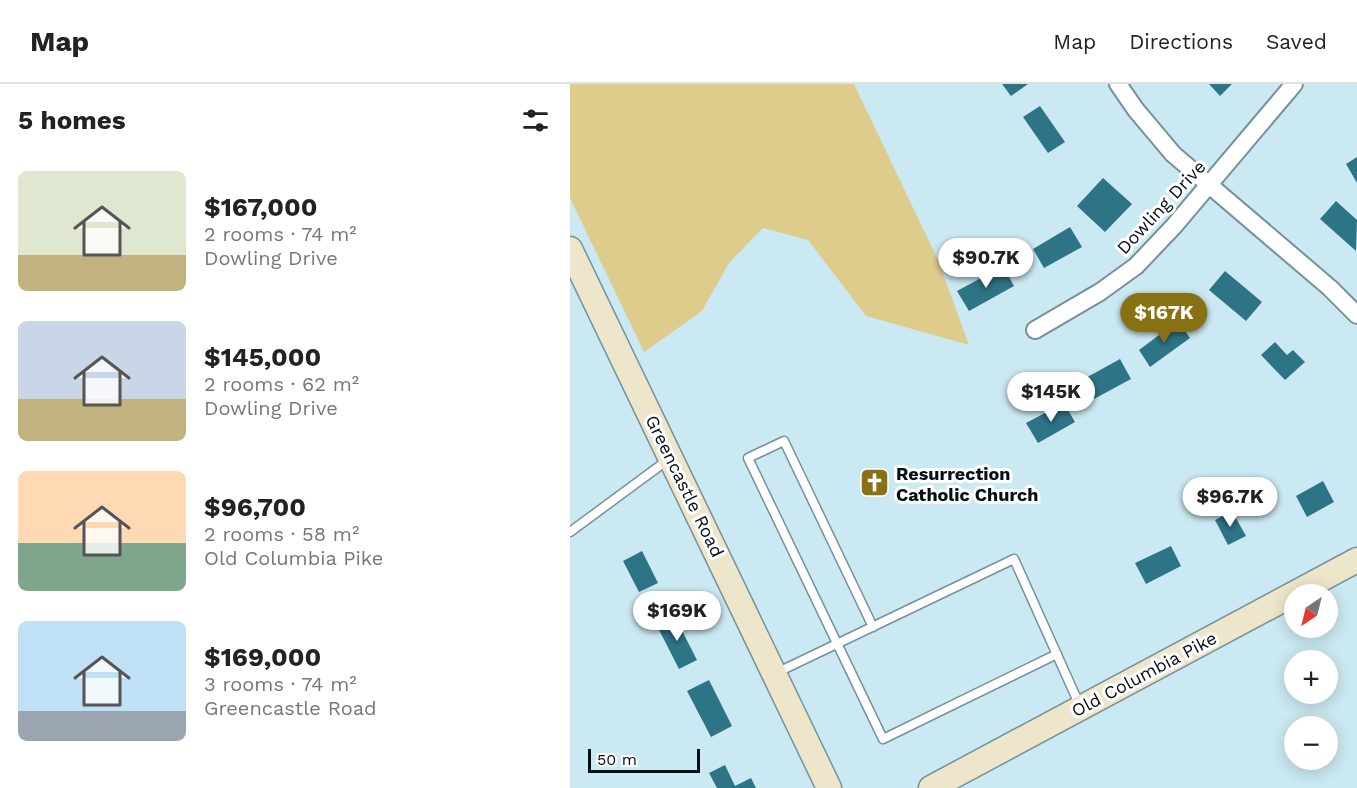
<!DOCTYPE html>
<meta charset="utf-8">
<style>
:root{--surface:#fff;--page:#f6f6f6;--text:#222;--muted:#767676;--line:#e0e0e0;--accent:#877112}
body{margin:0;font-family:"Work Sans",sans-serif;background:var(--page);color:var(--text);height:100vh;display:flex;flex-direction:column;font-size:22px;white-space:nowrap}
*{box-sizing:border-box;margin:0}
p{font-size:20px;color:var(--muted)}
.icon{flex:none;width:33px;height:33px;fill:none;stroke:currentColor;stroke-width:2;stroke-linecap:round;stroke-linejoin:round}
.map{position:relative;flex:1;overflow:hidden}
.sheet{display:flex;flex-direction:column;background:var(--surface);width:570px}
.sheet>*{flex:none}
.needle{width:39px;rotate:215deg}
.fabs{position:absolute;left:714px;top:500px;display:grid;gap:12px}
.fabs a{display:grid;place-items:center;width:54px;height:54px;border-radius:50%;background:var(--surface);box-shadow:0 3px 15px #0003;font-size:30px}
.scale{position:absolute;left:18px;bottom:15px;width:112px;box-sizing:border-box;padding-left:6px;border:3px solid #050e12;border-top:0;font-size:16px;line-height:21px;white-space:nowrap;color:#050e12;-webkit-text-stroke:4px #fff;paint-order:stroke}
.price{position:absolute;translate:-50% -51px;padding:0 14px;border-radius:21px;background:#fff;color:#222;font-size:20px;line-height:39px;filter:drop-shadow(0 2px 3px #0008)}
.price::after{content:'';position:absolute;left:50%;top:36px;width:18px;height:14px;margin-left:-9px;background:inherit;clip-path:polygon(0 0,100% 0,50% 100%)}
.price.current{background:var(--accent);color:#fff}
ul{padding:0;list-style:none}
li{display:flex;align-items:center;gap:18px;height:150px;padding:0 18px}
li span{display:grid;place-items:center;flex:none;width:168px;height:120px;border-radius:9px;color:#555}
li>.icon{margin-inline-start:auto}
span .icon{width:72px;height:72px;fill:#fffc;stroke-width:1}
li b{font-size:26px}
h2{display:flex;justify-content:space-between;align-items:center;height:72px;padding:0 18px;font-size:26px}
header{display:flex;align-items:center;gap:36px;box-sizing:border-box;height:84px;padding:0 30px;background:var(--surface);border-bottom:2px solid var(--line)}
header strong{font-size:28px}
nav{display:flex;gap:33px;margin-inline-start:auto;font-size:21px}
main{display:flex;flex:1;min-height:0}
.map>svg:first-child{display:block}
</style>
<header>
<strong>Map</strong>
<nav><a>Map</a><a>Directions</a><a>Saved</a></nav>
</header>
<main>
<section class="sheet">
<h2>5 homes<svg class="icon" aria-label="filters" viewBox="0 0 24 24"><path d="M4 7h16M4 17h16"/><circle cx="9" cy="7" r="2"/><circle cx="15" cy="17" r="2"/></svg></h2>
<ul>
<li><span style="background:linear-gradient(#dfe7d0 70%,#c2b280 0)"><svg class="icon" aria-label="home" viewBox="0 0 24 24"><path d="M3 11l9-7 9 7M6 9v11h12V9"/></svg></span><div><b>$167,000</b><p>2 rooms · 74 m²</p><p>Dowling Drive</p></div></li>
<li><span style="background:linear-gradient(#c9d6e8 65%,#c2b280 0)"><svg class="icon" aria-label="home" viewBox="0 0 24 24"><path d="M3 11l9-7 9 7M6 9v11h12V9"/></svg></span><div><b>$145,000</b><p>2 rooms · 62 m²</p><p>Dowling Drive</p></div></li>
<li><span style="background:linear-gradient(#ffd9b3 60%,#7fa58c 0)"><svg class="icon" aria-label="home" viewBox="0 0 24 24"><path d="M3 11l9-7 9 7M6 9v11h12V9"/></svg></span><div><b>$96,700</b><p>2 rooms · 58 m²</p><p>Old Columbia Pike</p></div></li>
<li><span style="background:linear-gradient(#bfe0f5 75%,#9aa5b1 0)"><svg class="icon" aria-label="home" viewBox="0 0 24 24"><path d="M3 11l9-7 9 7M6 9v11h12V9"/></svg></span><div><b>$169,000</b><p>3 rooms · 74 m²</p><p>Greencastle Road</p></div></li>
</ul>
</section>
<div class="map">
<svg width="787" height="704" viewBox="0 0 787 704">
<rect width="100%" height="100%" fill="#cbe9f2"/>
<path fill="#decc8d" d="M0,0h284l84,176 31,85 -103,-29 -58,-76 -45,-12 -34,35 -27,48 -58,41 -74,-154z"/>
<path fill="#2e7487" d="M432,0h26l-17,12z
M639,0h23l-12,12z
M470,22l25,36 -17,11 -25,-36z
M787,73v26l-11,-19z
M533,94l29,26 -27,28 -28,-26z
M766,117l21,19 -1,31 -36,-32z
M500,143l12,20 -38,21 -11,-19z
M433,182l11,20 -45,25 -12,-20z
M655,187l37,31 -16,19 -37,-31z
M608,237l12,17 -40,29 -11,-17z
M705,258l12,13 6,-5 12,12 -20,18 -24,-25z
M550,275l11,20 -37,20 -12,-19z
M494,319l11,19 -37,21 -12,-20z
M753,397l11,21 -27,15 -11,-21z
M662,427l14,25 -18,9 -13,-25z
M601,462l10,20 -35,18 -11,-21z
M72,467l16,32 -19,9 -16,-31z
M104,531l23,45 -18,9 -23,-45z
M139,596l23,46 -21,11 -24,-46z
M155,681l10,21 16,-8 5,10h-39l-8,-15z"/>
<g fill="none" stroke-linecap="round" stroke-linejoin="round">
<defs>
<path id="lane" d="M0,448l99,-73
M303,543l-89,-186 -36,17 135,281 174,-85
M206,589l238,-114 66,147"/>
<path id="street" d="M548,0l18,26 37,44 157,134 27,27
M465,246l65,-38 36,-26 38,-40 120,-142"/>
<path id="secondary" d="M0,165l259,539
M361,704l426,-228"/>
</defs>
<use href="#lane" stroke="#769199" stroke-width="11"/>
<use href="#street" stroke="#769199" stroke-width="20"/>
<use href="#secondary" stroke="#769199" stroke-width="27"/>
<use href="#lane" stroke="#fff" stroke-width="8"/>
<use href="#street" stroke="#fff" stroke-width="16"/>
<use href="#secondary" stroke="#eee6ca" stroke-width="24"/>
</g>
<defs>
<symbol id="church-square" viewBox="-11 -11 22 22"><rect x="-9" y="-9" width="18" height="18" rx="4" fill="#877112" stroke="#fff"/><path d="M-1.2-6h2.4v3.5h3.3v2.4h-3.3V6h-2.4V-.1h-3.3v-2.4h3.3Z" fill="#fff"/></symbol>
</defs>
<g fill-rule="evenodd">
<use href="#church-square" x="288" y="382" width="33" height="33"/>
</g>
<g text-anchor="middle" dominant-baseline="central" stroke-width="6" stroke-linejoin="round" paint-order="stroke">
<g font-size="18" fill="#050e12" stroke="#fff">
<text transform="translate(591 123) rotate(-47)">Dowling Drive</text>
<text transform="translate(115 402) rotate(64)">Greencastle Road</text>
<text transform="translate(574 590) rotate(-28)">Old Columbia Pike</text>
</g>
<g font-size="18" font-weight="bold" fill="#050e12" stroke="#fff" text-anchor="start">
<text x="326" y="389">Resurrection<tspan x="326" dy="21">Catholic Church</tspan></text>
</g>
</g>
</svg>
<div class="fabs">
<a><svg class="needle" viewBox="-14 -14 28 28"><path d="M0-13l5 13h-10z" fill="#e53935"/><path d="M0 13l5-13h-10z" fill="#767676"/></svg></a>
<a>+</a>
<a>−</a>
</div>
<div class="scale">50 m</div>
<b class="price" style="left:416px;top:205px">$90.7K</b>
<b class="price current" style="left:594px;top:260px">$167K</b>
<b class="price" style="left:481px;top:339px">$145K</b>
<b class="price" style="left:660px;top:444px">$96.7K</b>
<b class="price" style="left:107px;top:558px">$169K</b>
</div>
</main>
